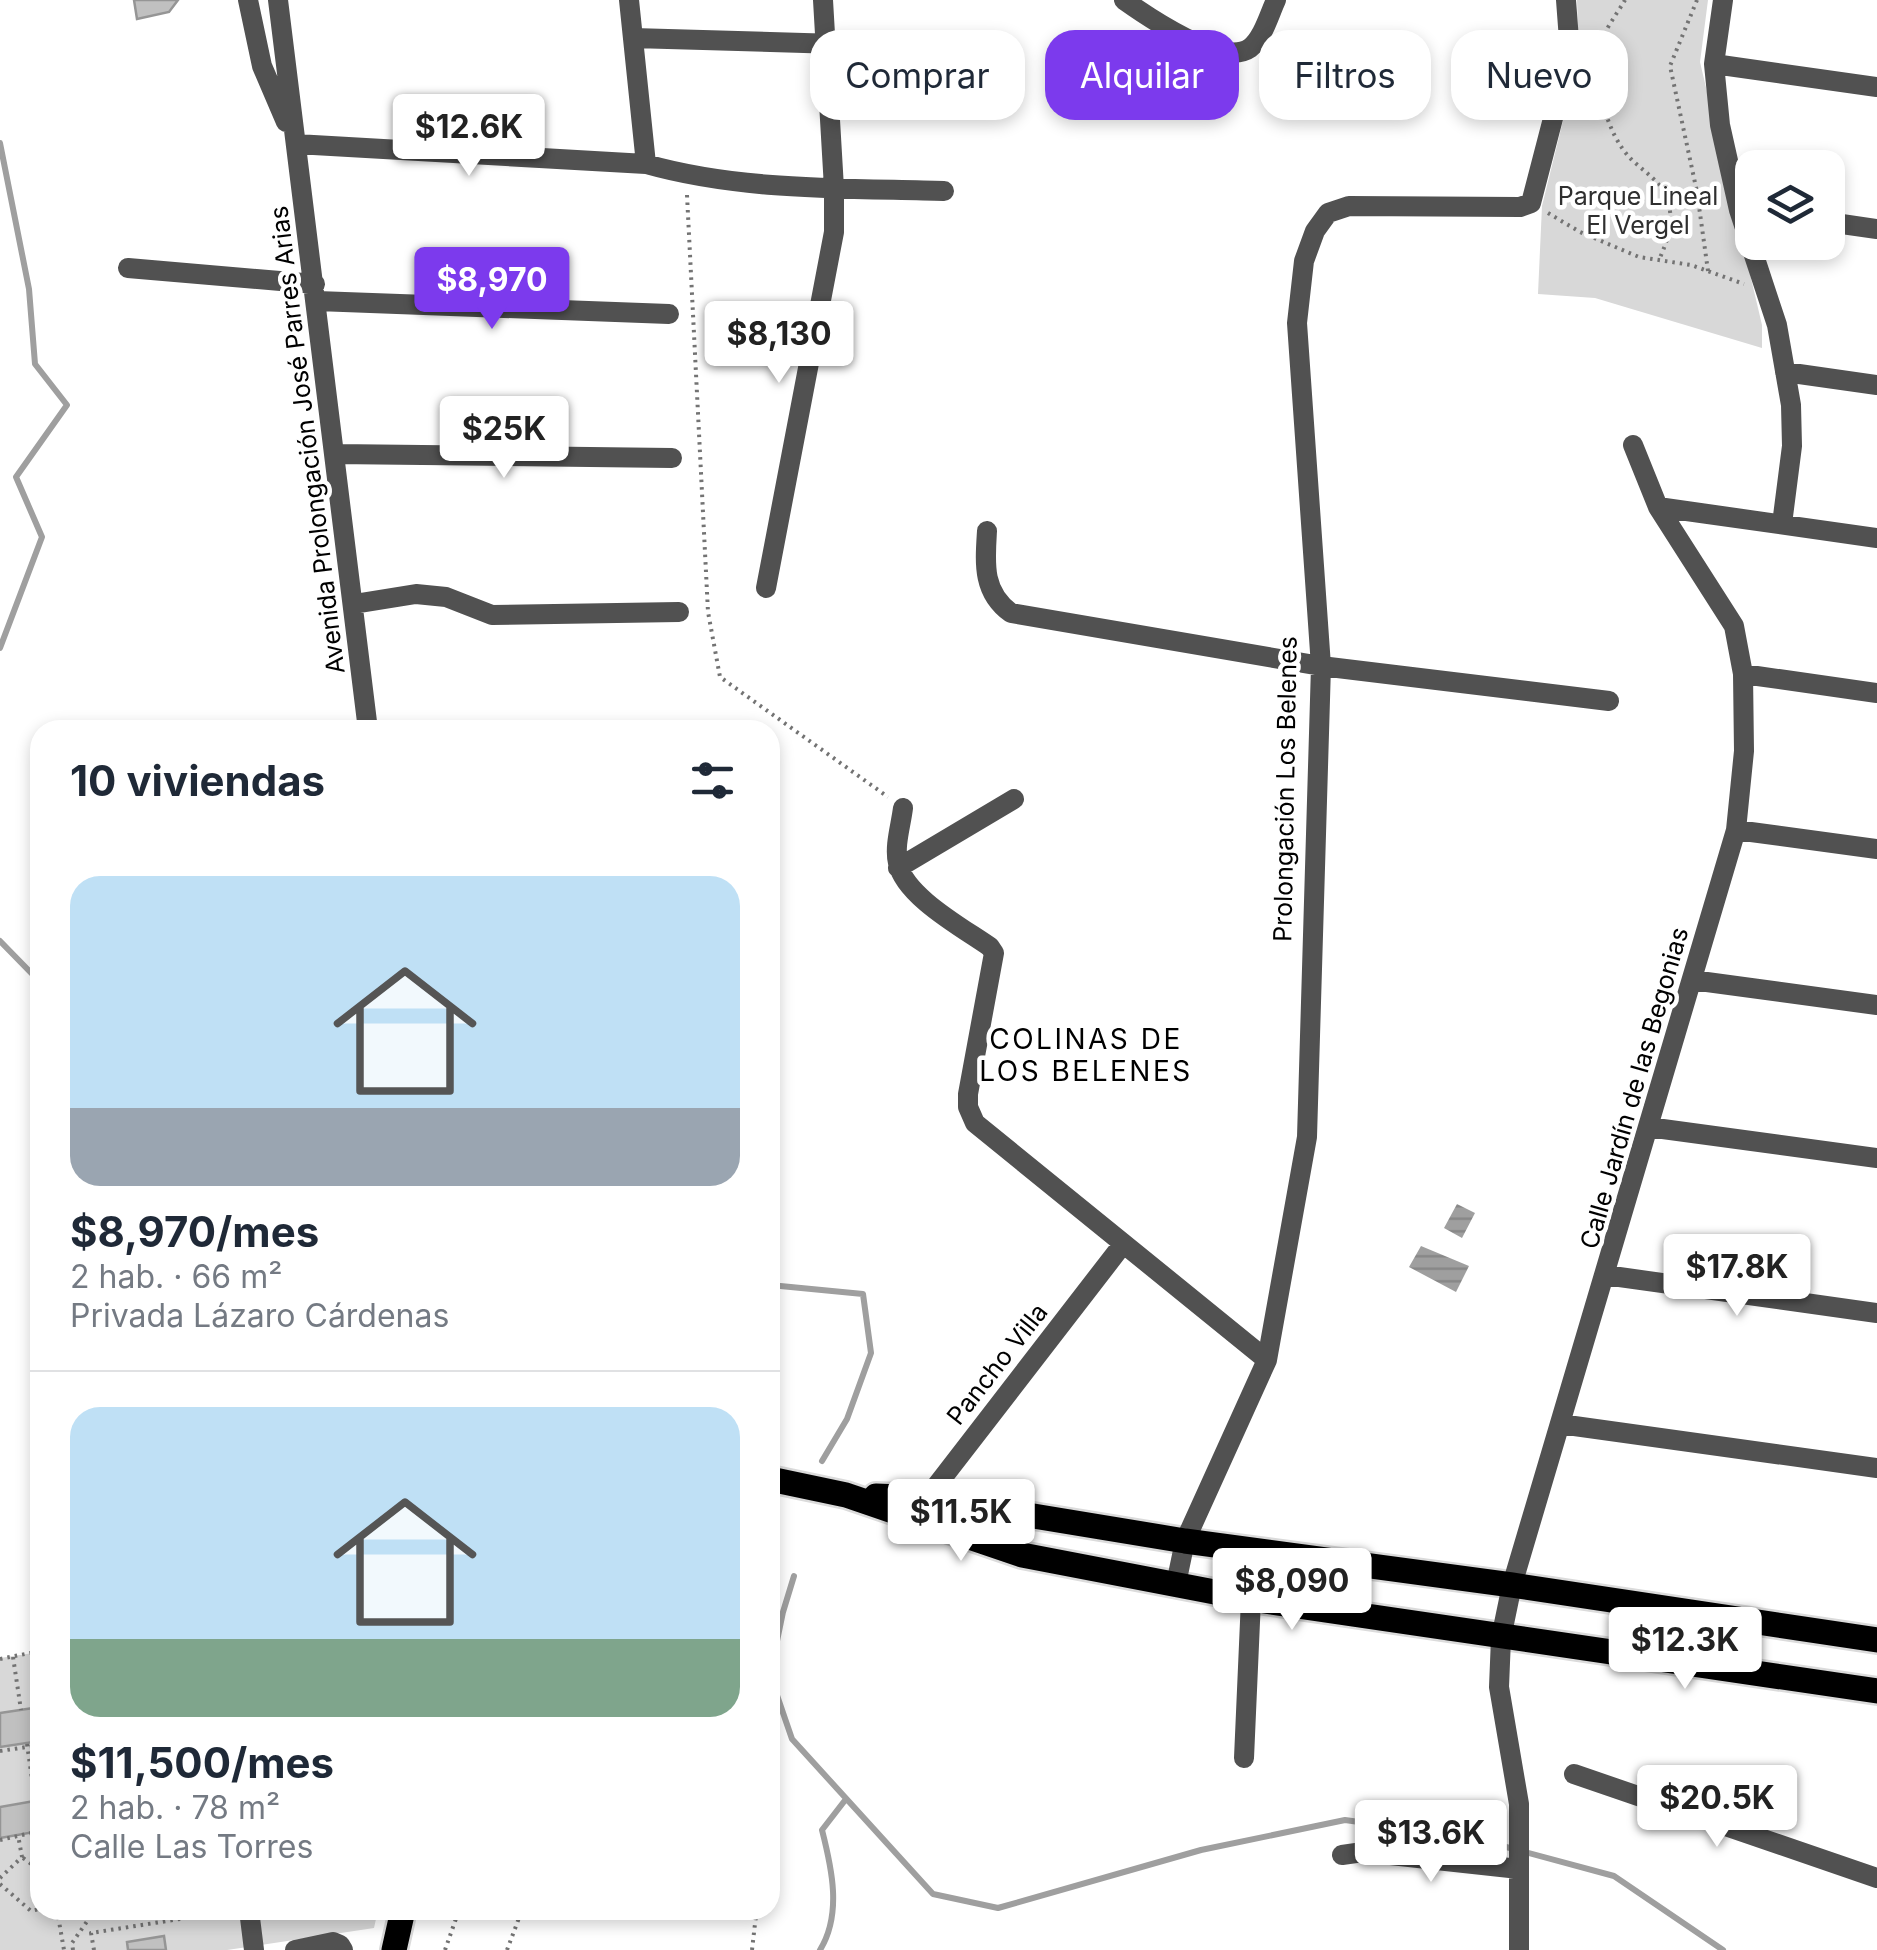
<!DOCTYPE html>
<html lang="es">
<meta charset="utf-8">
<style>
:root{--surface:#fff;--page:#f6f6f7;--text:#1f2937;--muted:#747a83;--line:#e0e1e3;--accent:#7c3aed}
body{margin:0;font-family:Inter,sans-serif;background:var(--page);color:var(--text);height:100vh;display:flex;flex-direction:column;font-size:38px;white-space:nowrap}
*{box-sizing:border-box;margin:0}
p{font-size:32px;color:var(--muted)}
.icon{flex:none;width:55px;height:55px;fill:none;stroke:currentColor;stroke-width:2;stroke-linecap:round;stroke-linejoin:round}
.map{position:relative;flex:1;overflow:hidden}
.panel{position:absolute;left:30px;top:720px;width:750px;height:1200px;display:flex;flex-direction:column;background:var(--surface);border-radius:30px;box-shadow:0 5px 15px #0003}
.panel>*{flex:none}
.top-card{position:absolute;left:810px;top:30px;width:915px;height:90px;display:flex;gap:20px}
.fabs{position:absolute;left:1735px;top:150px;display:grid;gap:20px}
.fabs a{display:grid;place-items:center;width:110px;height:110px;border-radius:20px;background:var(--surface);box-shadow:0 5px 15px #0003;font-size:50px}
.price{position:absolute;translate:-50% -85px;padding:0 22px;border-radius:10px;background:#fff;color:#222;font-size:32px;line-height:65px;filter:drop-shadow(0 2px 5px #0008)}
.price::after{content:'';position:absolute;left:50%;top:60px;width:30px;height:22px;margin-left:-15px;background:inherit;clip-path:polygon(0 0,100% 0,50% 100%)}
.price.selected{background:var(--accent);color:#fff}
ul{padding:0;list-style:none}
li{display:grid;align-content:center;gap:20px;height:530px;padding:0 40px}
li+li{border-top:2px solid var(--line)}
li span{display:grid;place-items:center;height:310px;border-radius:30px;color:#555}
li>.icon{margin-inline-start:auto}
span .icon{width:180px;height:180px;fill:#fffc;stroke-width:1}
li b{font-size:42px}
h2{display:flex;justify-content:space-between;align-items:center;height:120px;padding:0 40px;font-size:42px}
.chip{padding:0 35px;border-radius:30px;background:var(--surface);box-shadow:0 5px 15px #0003;font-size:35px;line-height:90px}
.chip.selected{background:var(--accent);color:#fff}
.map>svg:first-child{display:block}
</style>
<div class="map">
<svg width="1877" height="1950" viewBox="0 0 1877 1950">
<defs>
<pattern id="water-rules" width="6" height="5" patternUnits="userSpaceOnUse" patternTransform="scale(2.5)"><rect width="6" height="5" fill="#9f9f9f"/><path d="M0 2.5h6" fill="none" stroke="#878787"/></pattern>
</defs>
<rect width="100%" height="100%" fill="#fff"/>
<path fill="#d8d8d8" d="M1577,0h131l-8,62 62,263v23l-167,-50 -57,-4 4,-88 37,-150z
M40,1652v258h338l-4,18 -147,22h-227v-292z"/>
<path fill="url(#water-rules)" d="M1457,1204l18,9 -13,25 -18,-10z
M1421,1246l48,20 -13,26 -47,-25z"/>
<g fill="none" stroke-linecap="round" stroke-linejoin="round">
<path stroke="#9f9f9f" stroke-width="6" d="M0,143l29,146 6,75 32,41 -51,72 26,60 -42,111
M0,941l40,41
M770,1285l93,9 8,59 -24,66 -25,42
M794,1576l-11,36 -13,63 22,64 141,155 65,14 203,-58 144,-30 128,18 141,38 109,74
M820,1950c22,-36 12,-81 2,-120l24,-31"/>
</g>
<path fill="#c0c0c0" stroke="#959595" stroke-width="2.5" d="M134,0h44l-9,12 -32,7z
M40,1707v34l-40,6v-34z
M40,1800v31l-40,7v-31z
M164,1936l2,14h-38l-1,-8z"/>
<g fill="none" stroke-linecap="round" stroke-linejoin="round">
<defs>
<path id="major" d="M770,1479l76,16 176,60 229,44 626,92
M876,1496l48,2 261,43 327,44 365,55
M394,1950l9,-40"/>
</defs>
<use href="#major" stroke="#dbdbdb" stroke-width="30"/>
<path stroke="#737373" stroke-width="4" stroke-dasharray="2.5 5" stroke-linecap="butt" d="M1625,0c-8,14 -23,33 -26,48 -6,33 8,87 32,111 13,13 30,22 36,40 8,23 1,40 -8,61
M1697,0l-27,66 27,126 11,79
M687,195l21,417 12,65 168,120
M1548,213l32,19 59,25 52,8 53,19
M13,1657l8,53
M0,1659l40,-8
M27,1744l8,56
M0,1751l40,-6
M0,1840l40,-9
M23,1858l17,12
M0,1878l22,-21 -4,-22
M0,1884l31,27 9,-2
M57,1910l7,40
M100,1910l1,3
M73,1950l-1,-7 23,-33
M94,1950l-3,-17 114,-18 -1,-5
M445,1950l14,-40
M507,1950l15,-40
M752,1950l4,-35 -3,-5"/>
<path stroke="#515151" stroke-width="20" d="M248,0l14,66 24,56
M278,0l90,730
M629,0l17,164
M1124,0c24,17 98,68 126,48 13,-10 19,-33 26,-48
M1723,0l-9,64 6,61 19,85 38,115 14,80 1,41 -10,78
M633,38l339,10
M1714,64l163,23
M296,144l350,20c95,27 199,24 298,27
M1828,222l49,7
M128,268l187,16
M317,301l352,13
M1785,372l92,13
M335,454l337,4
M1658,507l219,31
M987,531c-2,32 -5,61 24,82l310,53 288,35
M766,588l68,-356v-44l-11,-188
M354,604l62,-10 30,3 46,18 187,-3
M1743,674l134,19
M903,808c-2,17 -9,38 -5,55 6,33 65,65 92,84l4,6 -26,141v13l7,16 292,237
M1736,830l141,19
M898,868l116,-69
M1692,980l185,25
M1648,1127l229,31
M1605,1275l272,38
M1560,1424l317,44
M920,1507l203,-263
M1176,1584l9,-43 82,-181 40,-223 14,-471 -24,-343 7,-62 11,-30 13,-18 21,-7 171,1 11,-4 39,-150 -4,-53
M1244,1758l7,-159
M1574,1774l303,104
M1342,1855l21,-3 156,17
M249,1910l5,40
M295,1950l38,-8 7,3 3,5
M1519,1950v-146l-20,-117 2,-49 11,-53 224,-755 8,-79 -1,-77 -9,-48 -76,-119 -25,-62"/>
<use href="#major" stroke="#000" stroke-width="25"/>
</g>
<g text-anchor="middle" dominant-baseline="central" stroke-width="9" stroke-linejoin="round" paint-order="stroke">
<g font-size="25" fill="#2f2f2f" stroke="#fff">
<text x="1638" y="196">Parque Lineal<tspan x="1638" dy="29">El Vergel</tspan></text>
</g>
<g font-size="25" fill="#000" stroke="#fff">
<text transform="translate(307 440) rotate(-97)">Avenida Prolongación José Parres Arias</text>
<text transform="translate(1285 789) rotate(-89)">Prolongación Los Belenes</text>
<text transform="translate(1634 1088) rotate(-74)">Calle Jardín de las Begonias</text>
<text transform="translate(997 1364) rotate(-52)">Pancho Villa</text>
</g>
<g font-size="28" letter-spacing="2.5" fill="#000" stroke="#fff">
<text x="1086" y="1039">COLINAS DE<tspan x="1086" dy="32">LOS BELENES</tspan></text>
</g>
</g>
</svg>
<div class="fabs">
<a><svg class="icon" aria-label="layers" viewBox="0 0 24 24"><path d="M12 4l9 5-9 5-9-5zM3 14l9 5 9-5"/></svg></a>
</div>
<b class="price" style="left:469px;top:179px">$12.6K</b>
<b class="price selected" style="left:492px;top:332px">$8,970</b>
<b class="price" style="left:779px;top:386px">$8,130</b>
<b class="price" style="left:504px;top:481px">$25K</b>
<b class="price" style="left:1737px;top:1319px">$17.8K</b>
<b class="price" style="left:961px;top:1564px">$11.5K</b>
<b class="price" style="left:1292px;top:1633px">$8,090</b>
<b class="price" style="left:1685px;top:1692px">$12.3K</b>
<b class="price" style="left:1717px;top:1850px">$20.5K</b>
<b class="price" style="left:1431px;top:1885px">$13.6K</b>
<div class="top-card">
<a class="chip">Comprar</a>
<a class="chip selected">Alquilar</a>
<a class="chip">Filtros</a>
<a class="chip">Nuevo</a>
</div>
<section class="panel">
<h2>10 viviendas<svg class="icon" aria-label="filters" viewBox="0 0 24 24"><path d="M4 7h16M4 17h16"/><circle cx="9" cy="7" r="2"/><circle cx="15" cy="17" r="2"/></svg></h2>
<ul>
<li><span style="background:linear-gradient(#bfe0f5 75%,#9aa5b1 0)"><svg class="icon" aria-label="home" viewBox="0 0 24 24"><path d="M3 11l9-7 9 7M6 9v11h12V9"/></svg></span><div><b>$8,970/mes</b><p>2 hab. · 66 m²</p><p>Privada Lázaro Cárdenas</p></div></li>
<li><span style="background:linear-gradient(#bfe0f5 75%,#7fa58c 0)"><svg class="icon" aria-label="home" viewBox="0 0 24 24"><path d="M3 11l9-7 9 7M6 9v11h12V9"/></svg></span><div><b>$11,500/mes</b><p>2 hab. · 78 m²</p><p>Calle Las Torres</p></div></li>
</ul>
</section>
</div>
